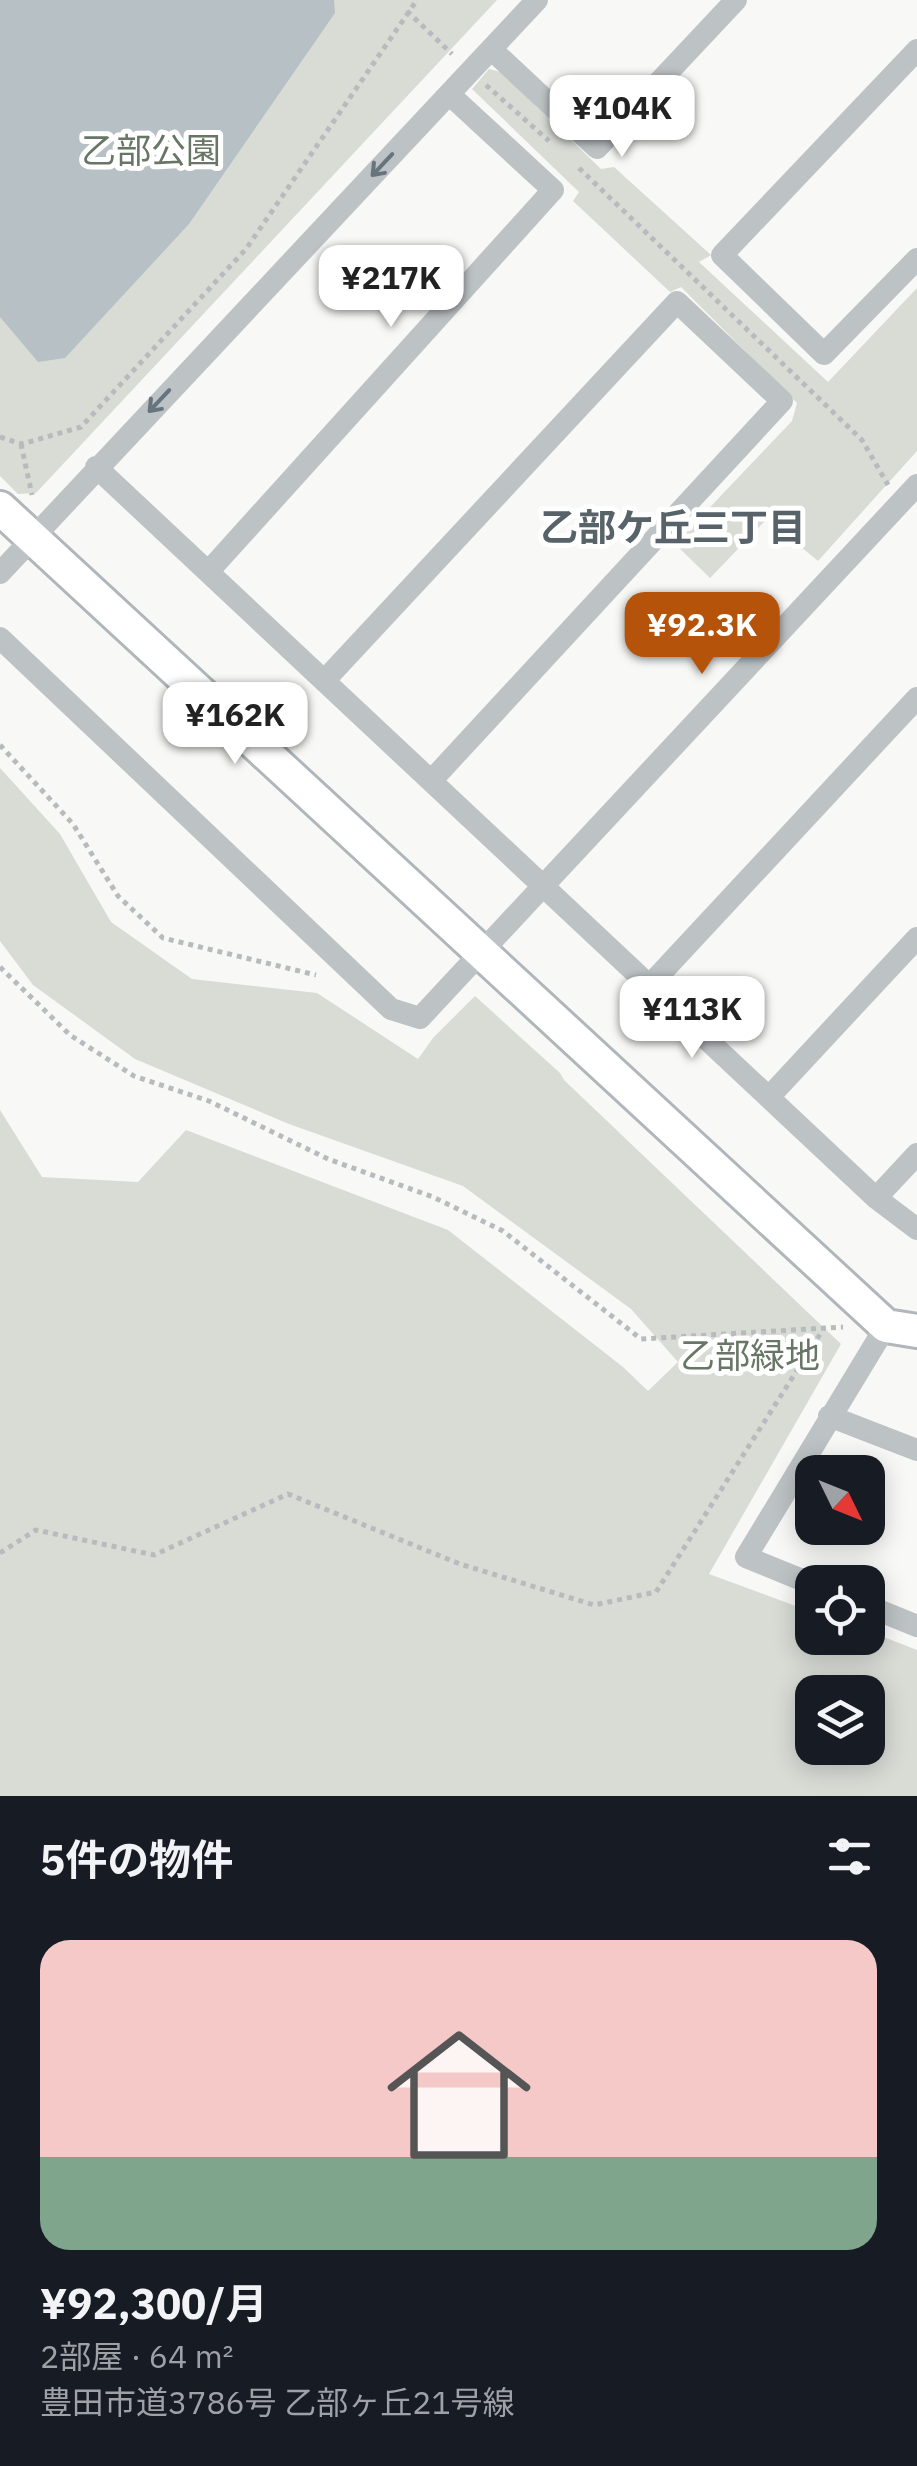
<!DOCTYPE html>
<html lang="ja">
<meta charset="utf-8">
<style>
:root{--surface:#171b24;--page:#242831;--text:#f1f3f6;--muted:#9ea1a6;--line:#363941;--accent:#b45309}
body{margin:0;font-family:"IBM Plex Sans","Noto Sans JP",sans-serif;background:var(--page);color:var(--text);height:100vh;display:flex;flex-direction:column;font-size:38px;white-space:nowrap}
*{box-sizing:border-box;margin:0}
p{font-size:32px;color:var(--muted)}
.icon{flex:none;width:55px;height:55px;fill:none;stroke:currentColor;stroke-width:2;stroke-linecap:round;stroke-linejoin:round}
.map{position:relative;height:1796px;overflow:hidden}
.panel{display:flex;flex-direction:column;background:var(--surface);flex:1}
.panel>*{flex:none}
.needle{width:65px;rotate:133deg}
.buttons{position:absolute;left:795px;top:1455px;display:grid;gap:20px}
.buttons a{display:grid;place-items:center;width:90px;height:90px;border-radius:20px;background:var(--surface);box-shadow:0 5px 25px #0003;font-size:50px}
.price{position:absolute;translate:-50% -85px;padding:0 22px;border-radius:20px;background:#fff;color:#222;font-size:32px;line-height:65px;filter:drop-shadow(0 2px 5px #0008)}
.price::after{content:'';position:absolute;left:50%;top:60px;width:30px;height:22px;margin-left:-15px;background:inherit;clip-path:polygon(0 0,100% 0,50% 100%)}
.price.on{background:var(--accent);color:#fff}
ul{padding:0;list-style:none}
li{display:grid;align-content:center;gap:20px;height:530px;padding:0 40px}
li+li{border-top:2px solid var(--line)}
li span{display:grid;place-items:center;height:310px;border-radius:30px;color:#555}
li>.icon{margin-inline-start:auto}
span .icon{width:180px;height:180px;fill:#fffc;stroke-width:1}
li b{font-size:42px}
h2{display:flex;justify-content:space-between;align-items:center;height:120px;padding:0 40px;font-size:42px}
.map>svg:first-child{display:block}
</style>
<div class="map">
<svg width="917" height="1796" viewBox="0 0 917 1796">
<rect width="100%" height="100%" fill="#f8f8f6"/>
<path fill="#d8dcd5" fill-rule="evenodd" d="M0,0h497l-461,493 -18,1 -18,-18z
M489,69l12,3 100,97 13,-2 97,88 -12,7 129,120 89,-94v163l-99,110 -51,-42 -57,59 -35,-34 117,-123 5,-18 -116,-116 -11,5 -97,-91 6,-9 -107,-103z
M0,768l60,66 51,88 81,57 125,14 101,66 15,-21 42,-42 85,77 4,7 277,264 -132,230 103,38v26h56v-7l49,19v146h-917v-686l42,67 96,5 48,-52 262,100 175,137 25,24 30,-29 -47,-53 -168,-123 -174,-62 -154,-65 -102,-74 -33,-44zM812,1692h56v56h-56z"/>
<path fill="#b7c1c5" d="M0,0h334l1,13 -146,211 -124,134 -27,4 -38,-45z"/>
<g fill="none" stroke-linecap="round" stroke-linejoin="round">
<defs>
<path id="secondary" d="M0,508l886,818 31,5"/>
</defs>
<use href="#secondary" stroke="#b0b6ba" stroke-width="38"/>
<path stroke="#b8bbbe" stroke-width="5" stroke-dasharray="5 5" stroke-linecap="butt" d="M407,11l45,43
M486,85l63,56
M579,168l283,272 26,45
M0,437l22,7 59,-17 165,-178 171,-249
M21,444l11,51
M0,745l73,79 45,72 45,42 153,37
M0,967l70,68 64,41 75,25 119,58 105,38 70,34 138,108 202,-12
M0,1553l36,-23 118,25 134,-61 172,70 134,41 62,-13 168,-264"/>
<path stroke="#bdc2c5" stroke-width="22" d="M491,49l106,99 139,-148
M917,50l-195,205 102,99 93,-95
M96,467l780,731 41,31
M208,572l345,-382 -104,-96
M0,573l537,-573
M0,638l391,371 29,9 497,-533
M324,681l353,-379 105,99 -351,380
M649,986l268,-288
M769,1097l148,-159
M876,1198l41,-44
M829,1416l88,34
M812,1584l-66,-27 140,-231
M868,1606l49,20"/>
<use href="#secondary" stroke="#fff" stroke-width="32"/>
</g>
<defs><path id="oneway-shaft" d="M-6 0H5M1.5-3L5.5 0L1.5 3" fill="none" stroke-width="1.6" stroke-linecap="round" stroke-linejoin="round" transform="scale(2.5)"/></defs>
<g stroke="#66747d">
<use href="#oneway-shaft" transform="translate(382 165) rotate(133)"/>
<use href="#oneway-shaft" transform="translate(159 401) rotate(133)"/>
</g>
<g text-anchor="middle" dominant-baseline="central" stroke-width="10" stroke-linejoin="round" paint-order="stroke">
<g font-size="35" fill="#687665" stroke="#fff">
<text x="151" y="150">乙部公園</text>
<text x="750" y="1355">乙部緑地</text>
</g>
<g font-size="38" font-weight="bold" fill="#576269" stroke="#fff">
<text x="673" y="526">乙部ケ丘三丁目</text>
</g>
</g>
</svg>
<div class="buttons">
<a><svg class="needle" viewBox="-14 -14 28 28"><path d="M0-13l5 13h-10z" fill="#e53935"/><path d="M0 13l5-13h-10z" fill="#9ea1a6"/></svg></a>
<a><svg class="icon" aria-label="locate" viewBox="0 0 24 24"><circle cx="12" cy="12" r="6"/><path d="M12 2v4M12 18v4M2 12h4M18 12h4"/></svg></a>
<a><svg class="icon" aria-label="layers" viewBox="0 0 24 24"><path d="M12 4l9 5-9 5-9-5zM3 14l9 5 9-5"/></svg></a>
</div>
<b class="price" style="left:622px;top:160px">¥104K</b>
<b class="price" style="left:391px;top:330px">¥217K</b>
<b class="price on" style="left:702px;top:677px">¥92.3K</b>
<b class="price" style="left:235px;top:767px">¥162K</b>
<b class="price" style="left:692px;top:1061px">¥113K</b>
</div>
<section class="panel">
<h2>5件の物件<svg class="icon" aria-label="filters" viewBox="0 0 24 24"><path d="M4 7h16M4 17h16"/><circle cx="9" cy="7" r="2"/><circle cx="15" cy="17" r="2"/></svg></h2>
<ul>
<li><span style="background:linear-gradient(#f6c9c9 70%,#7fa58c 0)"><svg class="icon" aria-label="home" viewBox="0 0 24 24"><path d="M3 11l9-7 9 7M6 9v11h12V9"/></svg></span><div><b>¥92,300/月</b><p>2部屋 · 64 m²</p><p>豊田市道3786号 乙部ヶ丘21号線</p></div></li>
</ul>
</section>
